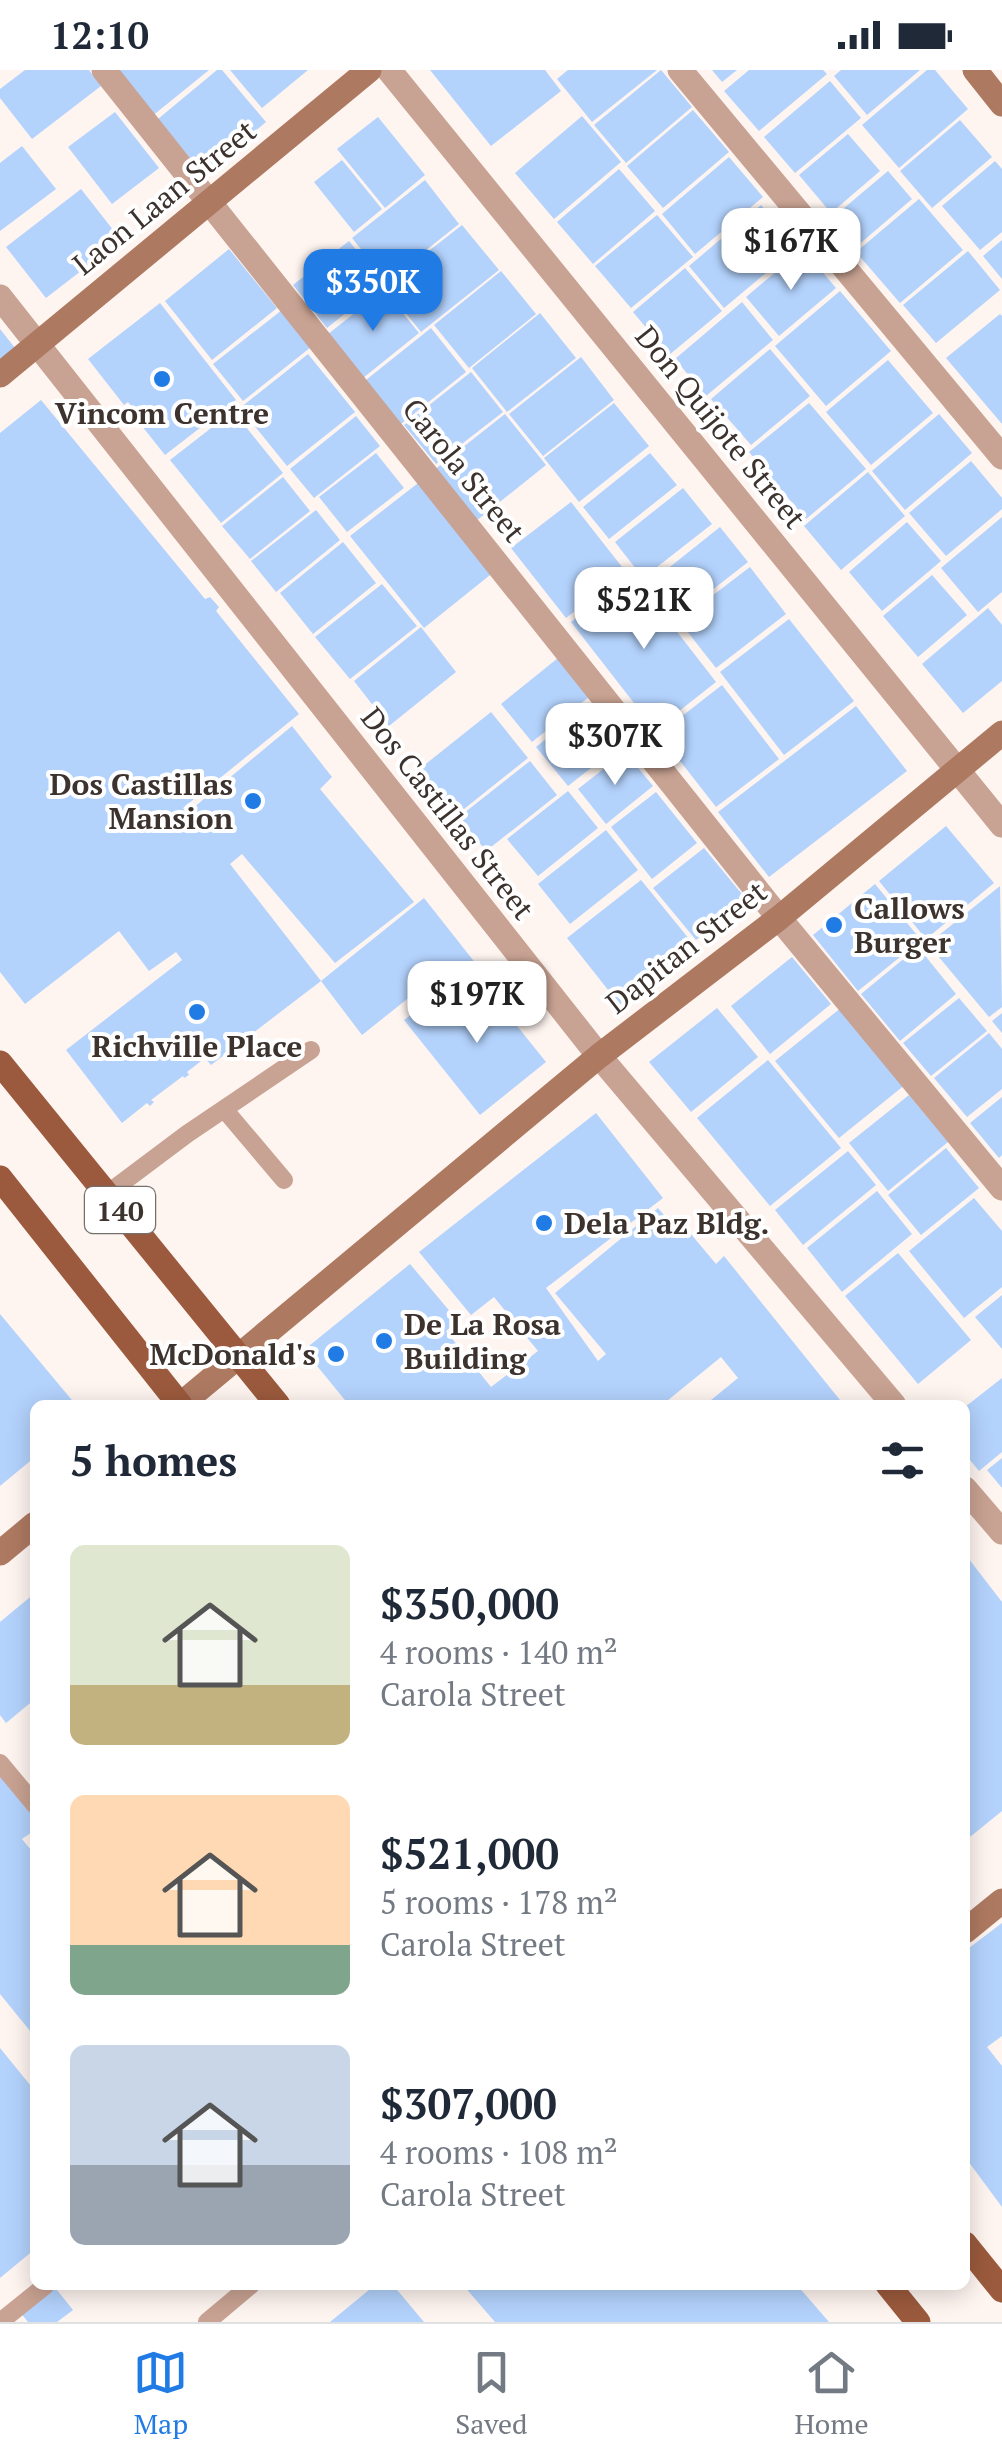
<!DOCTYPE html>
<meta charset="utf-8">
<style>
:root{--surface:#fff;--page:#f2f2f3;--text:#1f2937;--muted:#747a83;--line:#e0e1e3;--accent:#207be4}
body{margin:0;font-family:"PT Serif",serif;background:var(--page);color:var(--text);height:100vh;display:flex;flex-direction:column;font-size:38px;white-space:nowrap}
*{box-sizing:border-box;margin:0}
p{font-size:32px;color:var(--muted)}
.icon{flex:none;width:55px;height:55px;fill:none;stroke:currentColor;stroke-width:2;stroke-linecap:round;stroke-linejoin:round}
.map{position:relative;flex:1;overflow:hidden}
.drawer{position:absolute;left:30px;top:1330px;width:940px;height:890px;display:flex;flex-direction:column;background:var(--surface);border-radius:15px;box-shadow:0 5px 25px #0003}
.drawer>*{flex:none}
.price{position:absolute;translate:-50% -85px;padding:0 22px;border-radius:20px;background:#fff;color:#222;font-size:32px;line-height:65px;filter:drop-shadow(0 2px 5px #0008)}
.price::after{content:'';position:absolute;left:50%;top:60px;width:30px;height:22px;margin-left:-15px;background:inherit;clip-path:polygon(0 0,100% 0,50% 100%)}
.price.selected{background:var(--accent);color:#fff}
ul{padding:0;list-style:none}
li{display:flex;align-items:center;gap:30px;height:250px;padding:0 40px}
li span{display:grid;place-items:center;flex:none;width:280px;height:200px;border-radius:15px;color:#555}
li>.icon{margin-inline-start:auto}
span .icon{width:120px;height:120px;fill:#fffc;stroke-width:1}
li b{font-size:42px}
h2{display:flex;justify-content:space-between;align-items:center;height:120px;padding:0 40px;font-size:42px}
.status{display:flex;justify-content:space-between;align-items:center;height:70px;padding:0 50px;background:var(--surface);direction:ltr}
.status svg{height:28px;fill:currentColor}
.dock{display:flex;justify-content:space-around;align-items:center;height:140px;border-top:2px solid var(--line);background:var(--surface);font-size:28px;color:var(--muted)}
.dock a{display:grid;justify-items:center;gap:5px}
.dock .selected{color:var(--accent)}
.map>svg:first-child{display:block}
</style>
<div class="status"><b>12:10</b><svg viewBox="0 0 49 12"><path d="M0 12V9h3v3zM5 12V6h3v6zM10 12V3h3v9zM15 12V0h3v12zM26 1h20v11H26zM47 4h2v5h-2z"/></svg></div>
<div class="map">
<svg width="1002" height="2252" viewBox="0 0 1002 2252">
<rect width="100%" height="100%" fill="#fef4f0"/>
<path fill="#b3d2fc" d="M25,0h64l12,16 -69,53 -32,-41v-9z
M113,0h96l-58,47z
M217,0h5l44,52 -63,52 -45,-55z
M230,0h78l-46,38z
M430,0h115l16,21 -70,55z
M568,0h89l-65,52 -35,-43z
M661,0l31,37 -66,56 -32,-38z
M712,0h25l-15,12z
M749,0h74l4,4 -68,57 -35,-40z
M841,0h79l-53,45 -33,-39z
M927,0h8l33,39 -69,59 -37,-43z
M830,11l31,37 -66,55 -31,-36z
M693,40l36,42 -66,56 -36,-42z
M115,42l44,56 -47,36 -44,-57z
M582,46l39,46 -67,57 -39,-46z
M378,47l47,58 -40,33 -48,-59z
M960,50l32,37 -60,51 -32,-37z
M848,64l32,37 -49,42 -32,-38z
M22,76l34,43 -56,42v-68z
M729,87l34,40 -68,57 -33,-40z
M342,90l40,49 -28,23 -40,-50z
M995,91l7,8v63l-22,18 -38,-44z
M619,99l36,42 -62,53 -36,-42z
M888,101l24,28 -56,48 -25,-28z
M425,110l34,44 -72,57 -35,-43z
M81,119l40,51 -75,58 -40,-51z
M919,129l44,51 -63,53 -44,-51z
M761,135l36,42 -73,61 -35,-42z
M657,145l36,42 -62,51 -36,-42z
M462,155l37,45 -78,62 -37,-46z
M1002,170v39l-19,-23z
M349,171l34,42 -56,45 -34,-43z
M229,179l48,59 -65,52 -47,-59z
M803,179l33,39 -57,48 -33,-39z
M968,181l32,39 -64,53 -33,-38z
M685,198l37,43 -53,44 -36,-43z
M501,201l35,43 -67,54 -35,-43z
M384,220l35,43 -56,45 -35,-44z
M840,221l51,60 -65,55 -51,-60z
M742,232l31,38 -67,56 -31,-37z
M160,233l76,97 -71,55 -35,-44 3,-3 -5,-6 -4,3 -36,-46z
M282,240l29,37 -68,54 -30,-37z
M540,243l36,45 -69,54 -35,-44z
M1000,244l2,2v108l-56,-66z
M431,258l35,44 -65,52 -35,-44z
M0,259l15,19 -15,12z
M770,279l40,47 -59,49 -40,-46z
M308,284l47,58 -68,54 -47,-58z
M581,287l33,43 -71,56 -34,-42z
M888,290l45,53 -62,52 -45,-53z
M471,302l32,40 -67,52 -32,-39z
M41,330l164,199 5,-2 9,10 -3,4 83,103 -116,94 4,5 105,-87 40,51 -12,12 94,113 -79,61 -93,-109 -12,10 91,117 -110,84 -6,-7 -18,14 2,3 -5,3 -1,-2 -32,24 3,2 -4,4 -3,-3 -25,20 -56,-73 116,-90 -6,-8 -27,19 -30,-40 -94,73 -25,-32v-539z
M614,333l35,43 -70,56 -35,-44z
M809,333l57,66 -60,50 -57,-67z
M233,341l50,62 -62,50 -51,-63z
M505,344l41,51 -70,56 -42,-51z
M939,344l33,39 -67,57 -33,-39z
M356,346l24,30 -66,52 -24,-29z
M376,383l28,35 -57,44 -28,-35z
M650,383l27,32 -68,54 -26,-32z
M971,391l31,37v11l-56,47 -37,-43z
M868,402l37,44 -64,54 -37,-44z
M283,407l27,34 -60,48 -28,-33z
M422,410l73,91 -71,57 -74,-92z
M683,418l29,36 -69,54 -28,-36z
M571,432l55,70 -60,46 -55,-70z
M316,440l24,30 -64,52 -25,-31z
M1002,447v75l-24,20 -37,-44z
M907,452l34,39 -59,50 -33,-39z
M720,457l28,35 -69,54 -28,-34z
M343,472l33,41 -63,51 -33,-41z
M750,497l36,47 -70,54 -37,-47z
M633,505l83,107 -61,48 -84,-108z
M932,505l35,40 -49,42 -35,-41z
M382,514l35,42 -67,53 -35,-42z
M988,538l14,17v56l-39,32 -41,-49z
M789,549l65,82 -70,54 -64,-83z
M421,557l35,45 -67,54 -35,-45z
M558,588l31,39 -57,45 -31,-38z
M722,615l57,74 -63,48 -57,-73z
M586,636l33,40 -51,40 -32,-39z
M856,636l51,65 -138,106 -51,-65z
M491,642l37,46 -74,59 -37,-46z
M625,682l28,34 -47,38 -28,-35z
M530,691l27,34 -71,56 -27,-34z
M568,721l30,37 -60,48 -31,-37z
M656,722l41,51 -45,36 -41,-52z
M946,756l48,57 -68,56 -47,-58z
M606,760l32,40 -68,54 -32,-40z
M704,778l42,51 -50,41 -43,-52z
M641,810l53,65 -74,60 -53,-67z
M875,814l46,56 -63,51 -45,-56z
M1000,816l2,121 -13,10 -61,-73z
M424,828l60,76 -37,30 -10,-13 -18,14 -8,-9 -49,39 -41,-54z
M918,877l38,47 -56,47 -39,-47z
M792,887l39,47 -61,50 -39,-48z
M481,911l65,81 -66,53 -76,-95 31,-23 11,13z
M959,928l28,33 -56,45 -28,-33z
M842,937l64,77 -67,54 -64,-77z
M717,938l41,49 -67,55 -42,-50z
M1002,943v20l-10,-12z
M989,963l13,16v40l-35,28 -33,-39z
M768,990l73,88 -71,58 -73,-88z
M909,1025l39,47 -60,49 -39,-48z
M1002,1027v58l-3,3 -29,-35z
M596,1043l67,85 -117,90 52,73 8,-7 -51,-61 103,-85 20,24 7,-5 31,37 8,-8 120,149h-139l33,-27 -17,-21 -59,48h-313l-45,-55 106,-86 48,57 -12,10 45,56 47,-36 -44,-54 -23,18 -52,-63z
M946,1078l33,40 -58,47 -33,-40z
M848,1081l28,34 -73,60 -28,-35z
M877,1121l35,43 -70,58 -35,-44z
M974,1128l28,33v56l-38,31 -55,-67z
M898,1183l73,87 -53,44 -73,-88z
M1002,1225v54l-27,-32z
M0,1244l76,91h-41v52l-35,29z
M1002,1308v74l-23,19 -14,-17v-47z
M1002,1388v30l-15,-18z
M965,1484l37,48v209l-37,30z
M35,1523v106l-29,24 -6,-8v-93z
M0,1705l35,43v12l-13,9 13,16v182l-35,-43z
M1002,1853v113l-15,11 15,19v141l-37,-50v-206z
M0,1978l35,43v158l-35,29z
M53,2215l20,25 -16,12h-29l-8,-10z
M375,2215h18l31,37h-94z
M463,2215h334l32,37h-334z"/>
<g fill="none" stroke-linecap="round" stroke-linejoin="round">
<path stroke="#c8a292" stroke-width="18" d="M224,1039l60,71
M107,1124l80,-60 124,-84
M0,1693l35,42
M0,2252l46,-37
M207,2252l44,-37"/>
<path stroke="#c8a292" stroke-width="25" d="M104,0l675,848 223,270
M389,0l613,755
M680,0l322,387
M0,227l599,759 295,349
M965,1419l37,43"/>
<path stroke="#ae7961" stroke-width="25" d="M975,0l27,34
M0,305l369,-305
M180,1335l419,-349 180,-138 223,-185
M0,1483l35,-29
M965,1861l37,-30"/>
<path stroke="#9b5a3d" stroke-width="25" d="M0,993l278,342
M0,1108l180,227
M965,2174l37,46
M888,2215l30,37"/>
</g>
<g fill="#207be4" stroke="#fff" stroke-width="4">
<circle cx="162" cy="309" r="10"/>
<circle cx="253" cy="731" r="10"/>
<circle cx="834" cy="855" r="10"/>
<circle cx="197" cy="942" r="10"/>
<circle cx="544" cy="1153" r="10"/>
<circle cx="384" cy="1271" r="10"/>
<circle cx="336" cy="1284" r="10"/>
</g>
<g text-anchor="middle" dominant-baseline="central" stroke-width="8" stroke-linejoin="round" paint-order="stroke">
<rect fill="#fff" stroke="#76706d" stroke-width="2.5" x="85" y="1117" width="70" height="46" rx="8"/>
<g font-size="28" font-weight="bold" fill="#3c322e">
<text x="120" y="1140">140</text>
</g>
<g font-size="30" fill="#3c322e" stroke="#fff">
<text transform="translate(164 127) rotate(-39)">Laon Laan Street</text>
<text transform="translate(721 357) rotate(51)">Don Quijote Street</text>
<text transform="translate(464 400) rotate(51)">Carola Street</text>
<text transform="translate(448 743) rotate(52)">Dos Castillas Street</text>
<text transform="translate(686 877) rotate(-38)">Dapitan Street</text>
</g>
<g font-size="30" font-weight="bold" fill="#3c322e" stroke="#fff" text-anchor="start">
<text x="162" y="343" text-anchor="middle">Vincom Centre</text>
<text x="233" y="714" text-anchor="end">Dos Castillas<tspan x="233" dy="34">Mansion</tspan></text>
<text x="854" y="838">Callows<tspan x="854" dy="34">Burger</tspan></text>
<text x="197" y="976" text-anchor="middle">Richville Place</text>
<text x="564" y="1153">Dela Paz Bldg.</text>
<text x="404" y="1254">De La Rosa<tspan x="404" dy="34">Building</tspan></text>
<text x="316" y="1284" text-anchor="end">McDonald's</text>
</g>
</g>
</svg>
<b class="price" style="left:791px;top:223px">$167K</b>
<b class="price selected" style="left:373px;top:264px">$350K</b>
<b class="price" style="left:644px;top:582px">$521K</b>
<b class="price" style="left:615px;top:718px">$307K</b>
<b class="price" style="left:477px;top:976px">$197K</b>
<section class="drawer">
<h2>5 homes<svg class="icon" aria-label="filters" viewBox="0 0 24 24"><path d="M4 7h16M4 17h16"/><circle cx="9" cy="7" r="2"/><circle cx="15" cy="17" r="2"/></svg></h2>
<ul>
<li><span style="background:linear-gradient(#dfe7d0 70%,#c2b280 0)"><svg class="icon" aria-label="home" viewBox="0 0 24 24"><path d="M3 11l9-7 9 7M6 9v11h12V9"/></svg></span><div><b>$350,000</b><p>4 rooms · 140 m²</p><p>Carola Street</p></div></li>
<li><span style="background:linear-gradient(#ffd9b3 75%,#7fa58c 0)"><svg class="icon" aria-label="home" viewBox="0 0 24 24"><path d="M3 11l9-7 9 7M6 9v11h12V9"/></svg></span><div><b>$521,000</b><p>5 rooms · 178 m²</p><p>Carola Street</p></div></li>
<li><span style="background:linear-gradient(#c9d6e8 60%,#9aa5b1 0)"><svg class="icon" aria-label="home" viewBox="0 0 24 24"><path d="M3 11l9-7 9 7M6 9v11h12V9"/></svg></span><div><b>$307,000</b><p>4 rooms · 108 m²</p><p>Carola Street</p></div></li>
</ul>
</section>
</div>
<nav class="dock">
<a class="selected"><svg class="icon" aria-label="map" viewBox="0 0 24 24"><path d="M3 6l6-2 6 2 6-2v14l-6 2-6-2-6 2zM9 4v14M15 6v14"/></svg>Map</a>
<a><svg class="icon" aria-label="saved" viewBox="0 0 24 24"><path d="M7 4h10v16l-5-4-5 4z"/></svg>Saved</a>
<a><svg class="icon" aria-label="home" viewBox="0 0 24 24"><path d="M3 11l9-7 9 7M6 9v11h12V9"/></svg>Home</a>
</nav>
